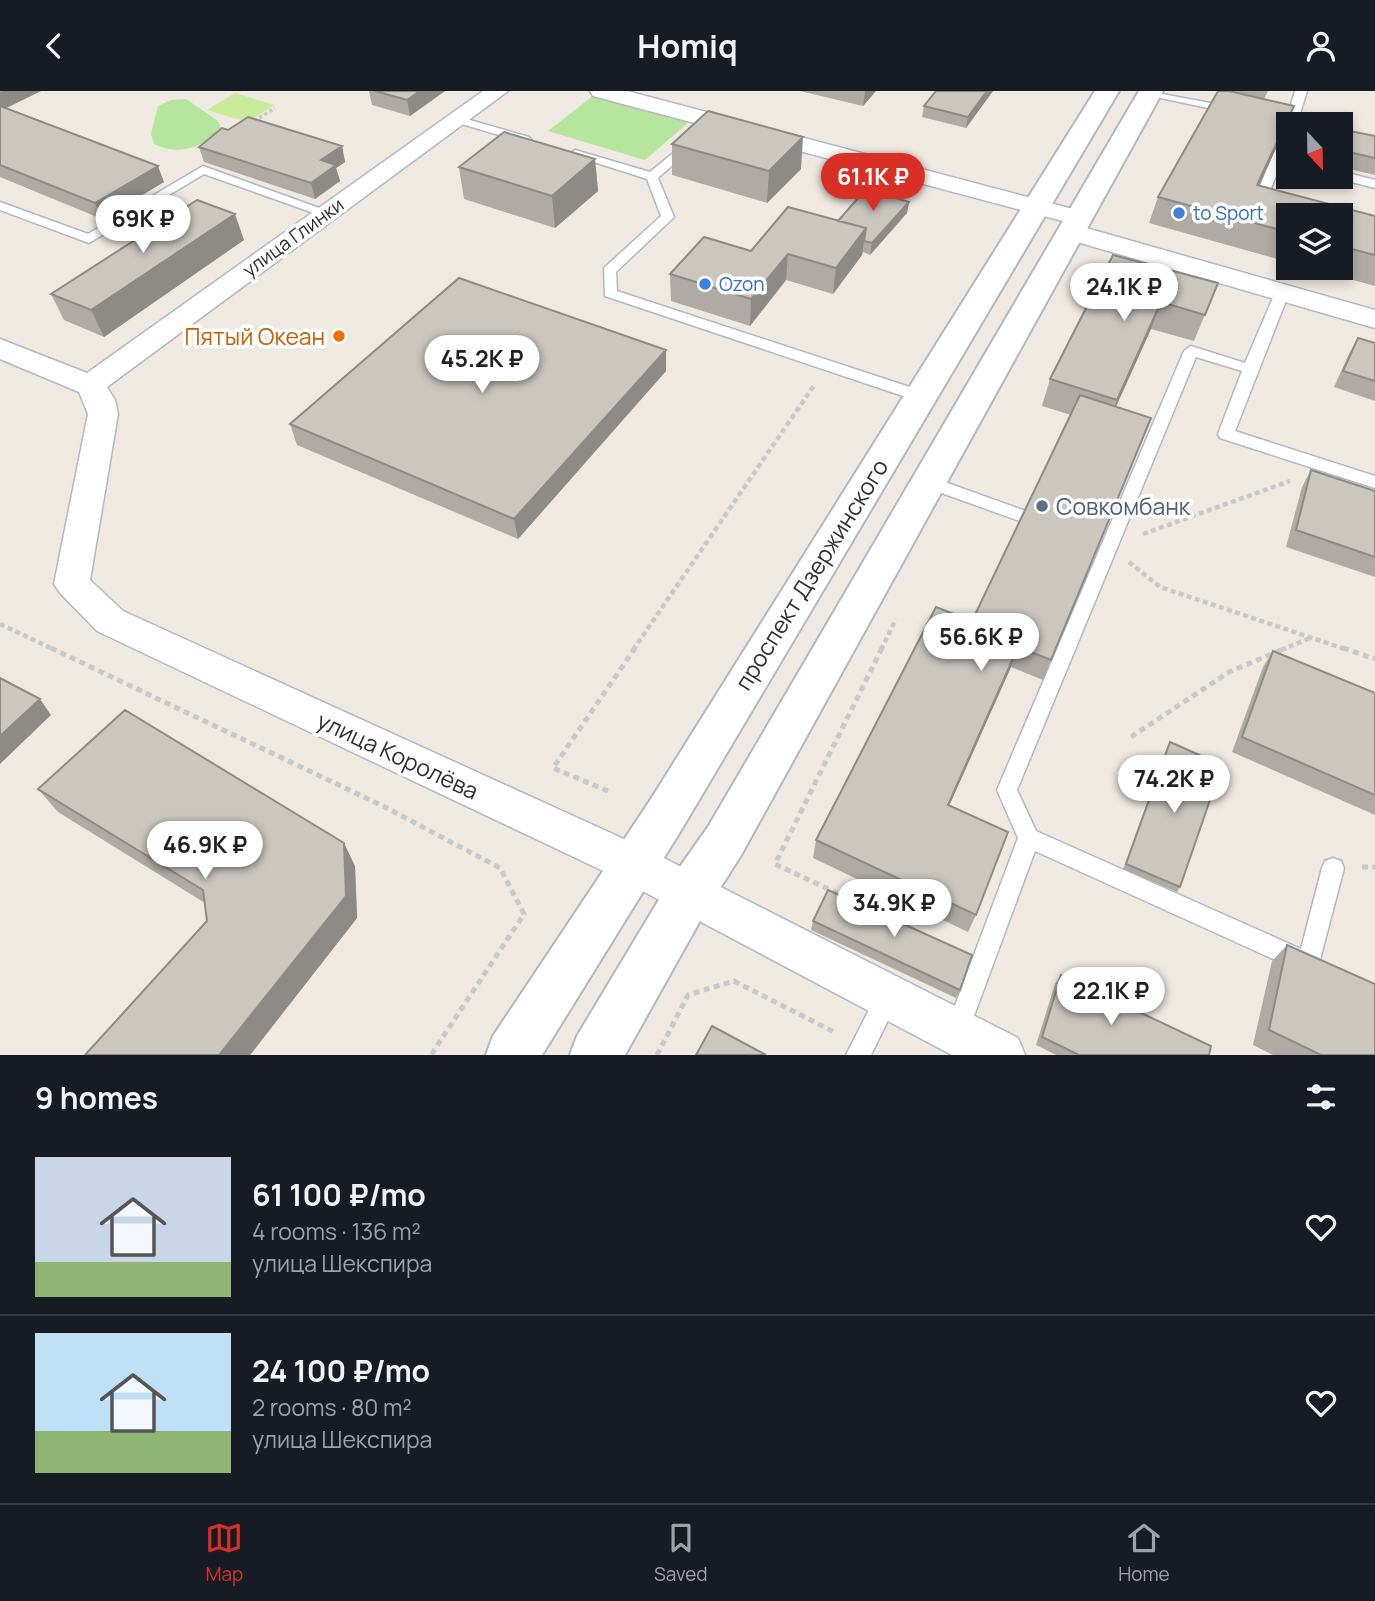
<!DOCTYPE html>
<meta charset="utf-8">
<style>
:root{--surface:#171b24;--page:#20242c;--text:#f1f3f6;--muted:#9ea1a6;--line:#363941;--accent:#d93025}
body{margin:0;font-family:Manrope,sans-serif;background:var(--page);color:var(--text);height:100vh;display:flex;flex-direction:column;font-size:26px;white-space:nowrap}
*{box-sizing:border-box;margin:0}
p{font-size:23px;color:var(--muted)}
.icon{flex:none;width:38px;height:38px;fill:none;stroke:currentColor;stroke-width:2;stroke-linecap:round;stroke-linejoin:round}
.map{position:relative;height:964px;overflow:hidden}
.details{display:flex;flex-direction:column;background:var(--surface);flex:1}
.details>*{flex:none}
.needle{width:46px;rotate:158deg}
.tools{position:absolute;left:1276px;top:21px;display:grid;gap:14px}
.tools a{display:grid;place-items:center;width:77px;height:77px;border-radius:0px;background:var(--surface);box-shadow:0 4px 10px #0003;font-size:35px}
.price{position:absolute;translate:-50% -60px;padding:0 16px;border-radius:24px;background:#fff;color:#222;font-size:23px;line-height:46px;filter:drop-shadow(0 2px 4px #0008)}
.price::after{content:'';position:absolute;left:50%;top:42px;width:21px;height:16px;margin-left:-10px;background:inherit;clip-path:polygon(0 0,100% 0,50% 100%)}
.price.selected{background:var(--accent);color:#fff}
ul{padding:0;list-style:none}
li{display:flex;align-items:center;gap:21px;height:175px;padding:0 35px}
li+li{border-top:2px solid var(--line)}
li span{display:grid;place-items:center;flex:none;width:196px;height:140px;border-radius:0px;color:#555}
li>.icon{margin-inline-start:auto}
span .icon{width:84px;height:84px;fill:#fffc;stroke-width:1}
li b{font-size:30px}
h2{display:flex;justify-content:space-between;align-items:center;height:84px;padding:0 35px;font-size:30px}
header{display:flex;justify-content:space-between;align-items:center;height:91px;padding:0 35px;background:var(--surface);font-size:32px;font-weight:700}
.tabs{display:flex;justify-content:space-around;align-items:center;height:98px;border-top:2px solid var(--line);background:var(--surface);font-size:19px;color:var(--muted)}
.tabs a{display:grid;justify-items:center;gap:4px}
.tabs .selected{color:var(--accent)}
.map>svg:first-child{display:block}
</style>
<header><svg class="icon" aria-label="back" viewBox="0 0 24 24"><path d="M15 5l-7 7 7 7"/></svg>Homiq<svg class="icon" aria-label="person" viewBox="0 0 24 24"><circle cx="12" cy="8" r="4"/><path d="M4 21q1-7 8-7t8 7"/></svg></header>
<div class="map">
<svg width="1375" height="964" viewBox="0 0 1375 964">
<rect width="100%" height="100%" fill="#efe9e1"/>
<path fill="#b6e59e" d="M594,4l95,27 -44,38 -97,-29z
M186,8l32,22 4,9c-20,16 -42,27 -68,14l-3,-10 7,-28 13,-6z"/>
<path fill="#c9ec9a" d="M235,2l40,12 -28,17 -40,-12z"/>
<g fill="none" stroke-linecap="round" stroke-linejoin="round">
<defs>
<path id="lane" d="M1146,0l86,16 6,3 -6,3 -86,-18z
M1295,0h12l-9,29 9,4h-19v3l-25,-8 -2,-2 6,-3 20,4z
M456,25l73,21 2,2 -6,4 -73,-22 -2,-2z
M1288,38v18l-24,58 -10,3 -2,-3 30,-72z
M688,50l6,4 -2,3 -34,30 16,39 -58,55 1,19 308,101 3,4 -3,4h-10l-310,-104 -1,-28 57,-52 -14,-37 -78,-25 6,-4 75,22z
M203,75l130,47 -11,3 -118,-42 -115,69 -89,-33v-8l88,32z
M1340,80l35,9v8l-39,-10 4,-1z
M1282,198l7,4 -54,138 140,45v12l-155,-50 -2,-4 24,-63 -46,-14 -179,433 19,41 265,118 21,-81 3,-7 8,-3 8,3 3,7 -27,103 -8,3 -16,-6 -258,-117 -70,189 -8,4 -8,-4 -4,-8 73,-194 -21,-48 187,-439 7,-5 54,17 30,-70z
M928,385l103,37 2,4 -8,6 -103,-37 -2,-4z
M887,895l8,4 4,8 -28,57h-25l33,-65z"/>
<path id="street" d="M483,0h25l-401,296 8,13 3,14 -28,166 33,31 525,239 370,188 7,17h-73l-334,-177 -521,-247 -37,-38 -6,-9 34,-170 -9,-22 -79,-33v-20l87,34z
M590,0h37l461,122 4,5 -4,5h-18l-477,-127z
M1072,133l303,86v18l-312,-90 -4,-6 4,-6z"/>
<path id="secondary" d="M1095,0h24l-436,736 -141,228h-56l7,-19 158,-237z
M1139,0h24l-423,766 -34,53 -81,145h-55l7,-19 95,-158 36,-51z"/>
</defs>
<use href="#lane" stroke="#b4b7c1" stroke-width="3"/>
<use href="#street" stroke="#b4b7c1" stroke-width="3"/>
<use href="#secondary" stroke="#b4b7c1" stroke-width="4"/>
<path stroke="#c9c9c9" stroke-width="3.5" stroke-dasharray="3.5 2.5" stroke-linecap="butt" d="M254,30l21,-13"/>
<path stroke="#c9c9c9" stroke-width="4.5" stroke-dasharray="5 3.5" stroke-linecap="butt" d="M1143,443l147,-53
M1129,471l31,25 188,63
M0,533l55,26
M633,559l182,-266
M881,559l15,-31
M1281,559l29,-12"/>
<path stroke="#c9c9c9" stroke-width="5" stroke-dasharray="6 4.5" stroke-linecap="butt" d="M51,557l332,158 117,62 24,46 -93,141
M882,557l-107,216 134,63
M1343,557l32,11
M1131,646l98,-65 57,-24
M608,700l-55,-23 82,-120
M1362,776h13
M657,964l31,-60 46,-14 102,52"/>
<use href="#lane" fill="#fff" fill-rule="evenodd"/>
<use href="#street" fill="#fff" fill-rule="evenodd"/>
<use href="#secondary" fill="#fff" fill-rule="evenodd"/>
</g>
<path fill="#afaba4" d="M0,0h41l-35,17 158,74 -62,37 -102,-42z
M369,0h76l-35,25 -38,-11z
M800,0h76l-13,15z
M936,0h57l-27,37 -44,-11 2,-11z
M1218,0h50l-4,8 20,32 -25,55 116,30v70l-65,-18h30v-53h-52v47l-139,-39 9,-26z
M1340,38l35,7v39l-35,-8z
M228,39l114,16 3,16 -9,6 4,13 -25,18 -111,-37 -5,-15z
M672,53l129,25 -34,34 -95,-28z
M595,68l3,32 -43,37 -91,-29 -5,-32z
M909,111l-2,11 -37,42 -7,-3 -1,3 -29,39 -47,-14 -36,46 -79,-25 -1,-27 81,-23 87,-30z
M244,149l-140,97 -40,-17 -13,-26z
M1113,164l105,28 -24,58 -43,-12 -35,78 35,11 -108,262 -32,-13 -62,139 27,109 -8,17 -155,-74 3,-18 156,-219 99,-206 -29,-9 8,-27z
M1358,247l17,5v58l-41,-14 15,-33z
M666,259v21l-148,168 -221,-94 -7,-21z
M1311,379l64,21v86l-89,-30 16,-60z
M1273,560l102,42v122l-143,-63 31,-85z
M1170,651l10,145 -3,5 -54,-23 44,-121z
M38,698l317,77 2,52 -107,137h-165l122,-134 -2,-18 -147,-91z
M813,830l147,69 -4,8 -145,-68z
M1287,854l88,110h-102l-20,-10 19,-84z
M1061,884l148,80h-153l-20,-10 19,-61z"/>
<path fill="#8e8b86" d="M3,0h38l-41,20v-19z
M420,0h25l-35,25 -3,-16z
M865,0h11l-13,15z
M987,0h6l-27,37 2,-11z
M1294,15l-10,25 -37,80 10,-26z
M803,46l-2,32 -34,34 2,-32z
M342,55l3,16 -9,6 4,13 -25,18 -4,-16 10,-23z
M595,68l3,32 -43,37 -3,-32z
M158,75l6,16 -62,37 -7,-16z
M909,111l-2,11 -37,42 2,-12z
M235,123l9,26 -140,97 -13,-27z
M866,137l-4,27 -29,39 3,-26z
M788,163l-2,26 -36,46 1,-27z
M1161,211l-10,27 -44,97 10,-26z
M666,259v21l-148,168 -4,-20z
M1018,556l-7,20 -70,157 7,-19z
M40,608l11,16 -51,49v-28z
M344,752l11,23 2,52 -107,137h-31z"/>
<path fill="#cbc7bf" stroke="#8e8b86" stroke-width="2" d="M375,0h45l-13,9z
M936,0h51l-19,26 -44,-11z
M1218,0h11l65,15 -37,79 118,31v39l-35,-9v-31h-52v17l-130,-35z
M0,15l158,60 -63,37 -95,-38z
M708,20l95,26 -34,34 -97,-27z
M248,26l94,29 -21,14 15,5 -25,18 -112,-36 23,-19 6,2z
M1302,29l20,4h-21z
M1340,38l35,7v22l-35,-8z
M504,41l91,27 -43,37 -93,-29z
M866,98l43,13 -37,41 -8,-2 2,-13 -28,-7z
M197,109l38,14 -144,96 -40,-16z
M788,116l78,21 -30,40 -48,-14 -37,45 -81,-25 34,-37 47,14z
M1113,164l105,28 -13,32 -44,-13 -44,98 -67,-21z
M459,187l207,72 -152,169 -224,-95z
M1358,247l17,5v38l-32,-10z
M1080,304l71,23 -100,242 -33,-13 -70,158 60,27 -32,83 -160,-75 120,-233 36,14z
M1311,379l64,21v66l-79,-27z
M1273,560l102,42v102l-133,-58z
M0,587l40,21 -40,37z
M125,619l219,133 2,53 -127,159h-134l122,-134 -4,-31 -165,-101z
M1170,651l52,23 -42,122 -54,-23z
M828,799l144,65 -12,35 -147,-69z
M1287,854l88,39v71h-54l-52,-25z
M1061,884l150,71 -2,9h-130l-37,-18z
M712,935l54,29h-70z"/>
<g fill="#3f7fe0" stroke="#fff" stroke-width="2.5">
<circle cx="1179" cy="122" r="7"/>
<circle cx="705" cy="193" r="7"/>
</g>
<circle fill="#e8710a" stroke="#fff" stroke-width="2.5" cx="339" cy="245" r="7"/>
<circle fill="#5c6f8a" stroke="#fff" stroke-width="2.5" cx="1042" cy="415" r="7"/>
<g text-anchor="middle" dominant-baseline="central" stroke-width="7" stroke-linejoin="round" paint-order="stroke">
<g font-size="19" fill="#366cbe" stroke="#fff" text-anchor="start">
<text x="1193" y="122">to Sport</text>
<text x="719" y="193">Ozon</text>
</g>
<g font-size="19" fill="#2e2e2e" stroke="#fff">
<text transform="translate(293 146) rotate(-36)">улица Глинки</text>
</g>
<g font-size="23" fill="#c56008" stroke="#fff" text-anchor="end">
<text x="325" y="245">Пятый Океан</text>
</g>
<g font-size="23" fill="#4e5e75" stroke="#fff" text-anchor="start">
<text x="1056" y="415">Совкомбанк</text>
</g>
<g font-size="23" fill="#2e2e2e" stroke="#fff">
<text transform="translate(811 483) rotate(-58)">проспект Дзержинского</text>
<text transform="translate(398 664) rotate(25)">улица Королёва</text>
</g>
</g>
</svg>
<div class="tools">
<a><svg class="needle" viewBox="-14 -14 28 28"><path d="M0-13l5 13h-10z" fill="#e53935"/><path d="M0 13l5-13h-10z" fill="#9ea1a6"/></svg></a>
<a><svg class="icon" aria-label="layers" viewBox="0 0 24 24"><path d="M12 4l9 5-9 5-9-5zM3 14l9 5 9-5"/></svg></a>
</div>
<b class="price selected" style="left:873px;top:122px">61.1K ₽</b>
<b class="price" style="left:143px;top:164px">69K ₽</b>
<b class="price" style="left:1124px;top:232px">24.1K ₽</b>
<b class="price" style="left:482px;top:304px">45.2K ₽</b>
<b class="price" style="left:981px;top:582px">56.6K ₽</b>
<b class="price" style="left:1174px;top:724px">74.2K ₽</b>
<b class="price" style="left:205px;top:790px">46.9K ₽</b>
<b class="price" style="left:894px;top:848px">34.9K ₽</b>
<b class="price" style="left:1111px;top:936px">22.1K ₽</b>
</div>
<section class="details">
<h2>9 homes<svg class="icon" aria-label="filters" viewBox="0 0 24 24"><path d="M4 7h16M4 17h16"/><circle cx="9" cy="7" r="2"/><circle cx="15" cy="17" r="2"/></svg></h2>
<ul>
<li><span style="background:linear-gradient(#c9d6e8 75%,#8fb573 0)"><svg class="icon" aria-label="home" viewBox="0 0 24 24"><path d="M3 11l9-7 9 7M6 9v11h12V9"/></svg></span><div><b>61 100 ₽/mo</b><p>4 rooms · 136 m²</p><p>улица Шекспира</p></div><svg class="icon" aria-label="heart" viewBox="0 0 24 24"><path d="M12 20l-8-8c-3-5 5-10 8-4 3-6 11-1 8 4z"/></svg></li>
<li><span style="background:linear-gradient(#bfe0f5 70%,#8fb573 0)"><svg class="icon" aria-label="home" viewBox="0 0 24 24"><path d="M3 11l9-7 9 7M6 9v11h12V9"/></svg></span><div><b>24 100 ₽/mo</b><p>2 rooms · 80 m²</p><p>улица Шекспира</p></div><svg class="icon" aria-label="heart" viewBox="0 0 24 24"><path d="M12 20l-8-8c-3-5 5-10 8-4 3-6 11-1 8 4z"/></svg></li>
</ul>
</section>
<nav class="tabs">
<a class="selected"><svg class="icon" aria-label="map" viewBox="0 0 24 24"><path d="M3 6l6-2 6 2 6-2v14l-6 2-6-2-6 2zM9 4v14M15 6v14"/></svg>Map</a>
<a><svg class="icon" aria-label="saved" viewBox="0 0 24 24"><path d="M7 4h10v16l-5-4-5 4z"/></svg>Saved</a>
<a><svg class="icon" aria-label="home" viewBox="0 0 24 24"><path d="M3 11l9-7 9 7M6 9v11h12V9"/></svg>Home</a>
</nav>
